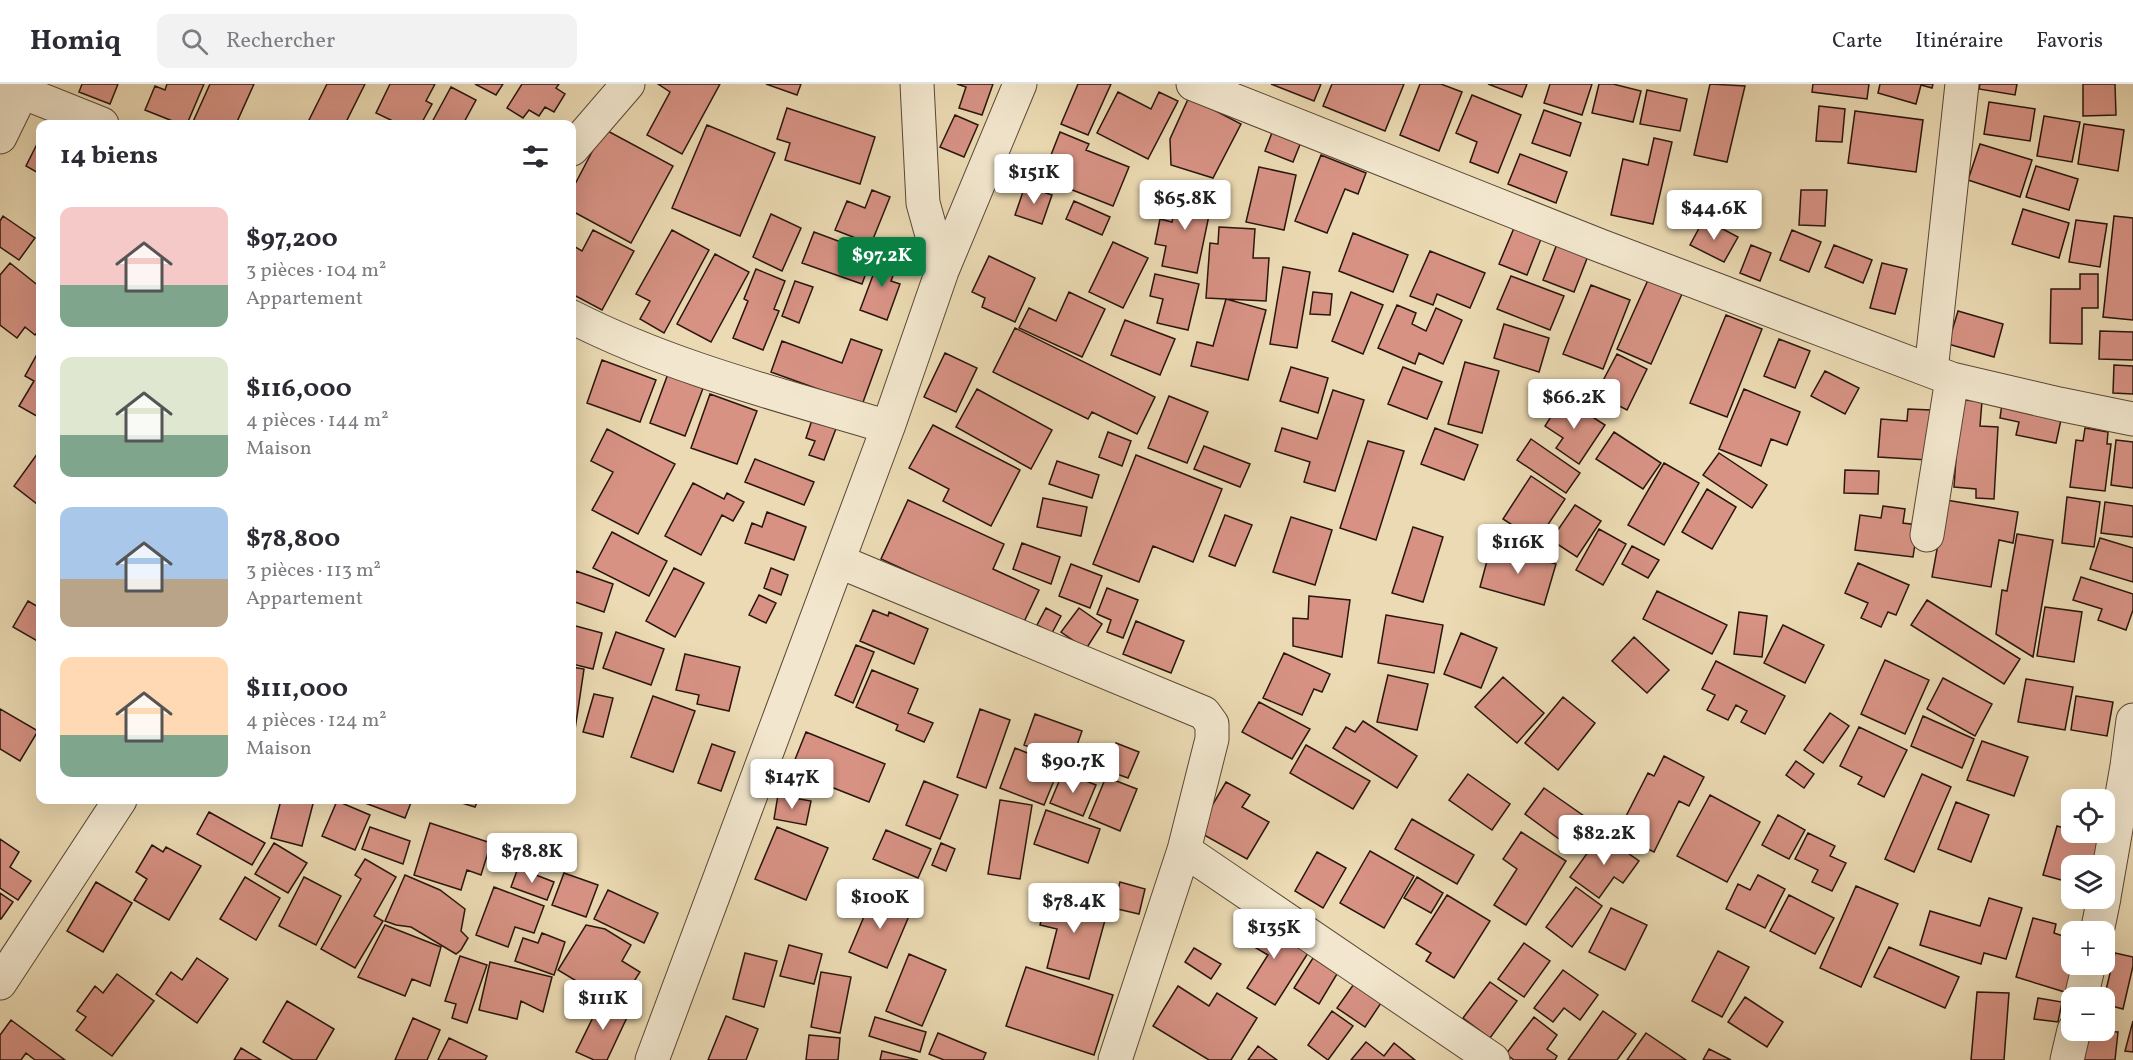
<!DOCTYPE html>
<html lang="fr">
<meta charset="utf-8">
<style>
:root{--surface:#fff;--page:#f2f2f3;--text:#2b2b33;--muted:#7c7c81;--line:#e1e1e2;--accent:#0b8043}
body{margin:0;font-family:Vollkorn,serif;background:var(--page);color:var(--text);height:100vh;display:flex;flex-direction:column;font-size:22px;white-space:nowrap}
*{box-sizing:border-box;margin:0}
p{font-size:20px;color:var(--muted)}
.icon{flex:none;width:33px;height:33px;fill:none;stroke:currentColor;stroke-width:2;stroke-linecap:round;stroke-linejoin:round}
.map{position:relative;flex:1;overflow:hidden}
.drawer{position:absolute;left:36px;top:36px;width:540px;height:684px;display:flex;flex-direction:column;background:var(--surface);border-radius:12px;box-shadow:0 6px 24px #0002}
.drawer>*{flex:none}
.controls{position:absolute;left:2061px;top:705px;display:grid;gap:12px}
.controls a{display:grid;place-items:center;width:54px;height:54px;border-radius:12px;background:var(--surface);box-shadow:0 6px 24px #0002;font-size:30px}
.price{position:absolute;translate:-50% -51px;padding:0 14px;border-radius:6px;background:#fff;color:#222;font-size:20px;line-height:39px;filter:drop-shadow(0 2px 3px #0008)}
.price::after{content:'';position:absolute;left:50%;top:36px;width:18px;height:14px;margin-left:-9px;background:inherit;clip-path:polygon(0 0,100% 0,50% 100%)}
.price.selected{background:var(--accent);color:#fff}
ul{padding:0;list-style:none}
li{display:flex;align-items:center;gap:18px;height:150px;padding:0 24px}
li span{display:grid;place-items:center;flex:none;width:168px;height:120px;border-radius:12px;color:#555}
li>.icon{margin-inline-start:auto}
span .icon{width:72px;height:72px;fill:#fffc;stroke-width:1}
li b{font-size:26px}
h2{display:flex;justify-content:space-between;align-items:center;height:72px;padding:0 24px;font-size:26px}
header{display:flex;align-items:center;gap:36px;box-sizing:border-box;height:84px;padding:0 30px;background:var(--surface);border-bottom:2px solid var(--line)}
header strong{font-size:28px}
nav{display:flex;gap:33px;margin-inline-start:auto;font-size:21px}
.search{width:420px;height:54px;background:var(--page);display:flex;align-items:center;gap:15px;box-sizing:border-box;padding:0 21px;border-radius:12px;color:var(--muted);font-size:22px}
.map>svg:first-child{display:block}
</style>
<header>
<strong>Homiq</strong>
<div class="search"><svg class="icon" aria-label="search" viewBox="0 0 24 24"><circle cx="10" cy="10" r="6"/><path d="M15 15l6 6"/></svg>Rechercher</div>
<nav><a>Carte</a><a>Itinéraire</a><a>Favoris</a></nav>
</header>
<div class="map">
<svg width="2133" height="976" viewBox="0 0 2133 976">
<rect width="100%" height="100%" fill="#ebdab3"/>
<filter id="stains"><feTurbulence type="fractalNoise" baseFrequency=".00333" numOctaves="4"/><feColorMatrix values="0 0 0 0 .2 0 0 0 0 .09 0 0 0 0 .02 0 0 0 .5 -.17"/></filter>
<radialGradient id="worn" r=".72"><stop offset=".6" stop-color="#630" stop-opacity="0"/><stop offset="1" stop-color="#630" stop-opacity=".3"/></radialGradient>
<path fill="#d79284" stroke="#2a160d" stroke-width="1.5" d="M82,0h36l-8,20 -31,-12z
M167,0h37l-17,40h-7l-35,-14 10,-24 10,4z
M210,0h44l-18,40h-44z
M327,0h38l-20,40h-38z
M390,0h45l-9,17 6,3 -11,20h-22l-23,-11z
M475,0h28l-7,11z
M522,0h37l-3,4 9,6 -11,18 -9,-5 -6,9 -10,-6 -6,8 -16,-10z
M658,0h62l-38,70 -35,-19 23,-43z
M766,0h35l-4,11z
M957,0h36l-11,31 -23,-7 7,-21z
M1078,0h33l-23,51 -27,-11z
M1271,0h50l-7,17z
M1332,0h72l-19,47 -62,-25z
M1420,0h21l21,8 -23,59 -39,-16z
M1488,0h39l-5,13z
M1550,0h42l-10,31 -38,-12z
M1599,0h14l28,7 -8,31 -41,-9z
M1710,0l35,2 -18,76 -33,-7z
M1813,0h56l-2,15 -55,-7z
M1880,0h53l-1,4 -11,-3 -5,19 -38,-11z
M1980,0h37l-2,11 -36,-6z
M2083,0h32l1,31 -33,1z
M451,3l25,13 -13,24h-32z
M1647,6l40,9 -7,32 -40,-7z
M1118,8l33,17 8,-17 19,9 -30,58 -51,-26z
M1472,11l49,20 -23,58 -28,-11 7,-20 -21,-9z
M1189,13l52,27 -28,54 -42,-13 -1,-26z
M1989,18l46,7 -5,32 -46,-7z
M1819,22l26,3 -3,33 -26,-1z
M787,24l88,29 -15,47 -75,-24 5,-17 -13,-4z
M1544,26l37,13 -11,33 -38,-13z
M1855,27l68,9 -7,52 -68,-9z
M955,31l23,10 -14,32 -24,-10z
M2044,32l36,6 -8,40 -35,-6z
M2084,40l40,6 -6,41 -40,-7z
M707,41l68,28 -35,83 -68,-28z
M604,45l69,37 -42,77 -59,-32v-21z
M1273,46l28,12 -8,20 -28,-11z
M1060,48l29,12 -3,6 43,17 -16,39 -71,-28z
M40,54v36l-14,-8z
M1654,54l18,4 -19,82 -42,-9 12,-56 25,6z
M1980,60l52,16 -12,37 -52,-17z
M1520,70l47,18 -11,31 -48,-19z
M1321,71l45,18 -8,21 -13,-5 -18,44 -32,-12z
M2036,82l42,13 -9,31 -43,-13z
M1259,83l37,8 -12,55 -38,-8z
M1025,102l27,9 -10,29 -27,-9z
M1179,105l34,7 -16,77 -35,-7 4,-20 -11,-2 5,-25 12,3z
M872,106l18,7 -19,47 -36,-14 12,-29 18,7z
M1801,106h26l-2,36 -26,-1z
M1074,117l36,16 -8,18 -36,-16z
M2023,125l46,14 -10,35 -47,-14z
M771,130l30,14 -19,43 -29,-14z
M3,132l32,22 -16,22 -19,-13v-26z
M2114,132l19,2v102l-30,-3z
M1704,135l34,18 -14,25 -34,-17z
M2076,136l31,4 -7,43 -31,-5z
M1219,143l36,2 -2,29h16l-3,43 -60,-3 4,-55 8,1z
M1514,144l27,11 -14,36 -28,-11z
M593,146l41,21 -32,59 -30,-16v-49l10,6z
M672,146l37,20 -45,83 -24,-14 10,-18 -14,-7z
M1792,146l29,12 -12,30 -29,-12z
M814,148l59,22 -11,30 -60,-21z
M1353,149l55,22 -15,37 -54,-21z
M1113,158l35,16 -25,50 -34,-16z
M1557,160l31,12 -14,36 -31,-12z
M1751,161l20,8 -11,28 -20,-8z
M1834,161l38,15 -9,23 -38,-16z
M882,167l18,6 -9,24 9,3 -13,36 -27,-10z
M1430,167l55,22 -15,35 -33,-14 -4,11 -23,-9z
M715,170l34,18 -38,70 -34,-18z
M989,172l46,22 -20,44 -33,-15 3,-9 -13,-6z
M10,179l30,24v42l-5,6 -10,-8 -8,11 -17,-13v-50z
M1882,179l25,6 -12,45 -25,-6z
M1283,183l27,5 -13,76 -27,-4z
M756,185l29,12 -11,28 5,2 -16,39 -30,-12 15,-37 -4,-2z
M1155,190l44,10 -11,46 -31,-7 6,-24 -13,-3z
M2080,190h18v34h-16v36l-32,-1 1,-54h29z
M1511,192l53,20 -14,34 -53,-21z
M1648,196l34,14 -31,70 -34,-15z
M795,197l18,6 -14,36 -17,-7z
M1591,201l39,15 -27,69 -40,-15z
M1069,208l36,17 -23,48 -63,-29 10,-20 27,13z
M1313,208l19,2 -2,21 -20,-1z
M1351,208l32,13 -20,49 -31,-13z
M1226,215l40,11 -18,70 -57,-14 6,-24 16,4z
M1397,221l19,8 -4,11 14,7 10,-23 26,12 -19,44 -24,-11 -4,11 -37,-16z
M1958,227l45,13 -9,33 -46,-13z
M1726,231l36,14 -35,88 -37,-14z
M1125,236l50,19 -15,36 -49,-20z
M1504,240l45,14 -10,34 -45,-14z
M1015,244l140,69 -18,37 -45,-22 -4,7 -95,-47z
M2100,247l33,1v28l-34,-1z
M851,255l31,11 -20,55 -91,-33 11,-31 60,22z
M1779,255l31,12 -15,37 -31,-12z
M40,265v69l-21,-12 15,-25 -9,-5z
M945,269l32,15 -21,44 -32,-15z
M1617,270l30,15 -20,41 -31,-16z
M602,276l54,20 -16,42 -53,-19z
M1465,278l34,9 -17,62 -34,-9z
M2114,281l19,1v28l-20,-1z
M1291,283l37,11 -10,35 -38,-12z
M1403,283l39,15 -15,37 -39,-15z
M669,287l36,12 -20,53 -35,-13z
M1825,287l34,17 -14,26 -34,-18z
M977,305l75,41 -21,39 -75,-42z
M1744,305l56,23 -13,33 -16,-6 -10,27 -42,-17z
M1333,306l31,10 -29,91 -31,-9 6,-20 -35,-11 7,-23 35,11z
M710,310l47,17 -20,53 -46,-16z
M1169,312l39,16 -21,51 -39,-15z
M1563,314l42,27 -26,39 -23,-16 7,-10 -18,-12z
M1960,316l22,1 -2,25 18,1 -4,72 -18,-1v-9l-22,-2z
M2002,320l60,11 -6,28 -40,-8 3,-13 -19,-4z
M1908,325l23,1 -3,50 -50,-3 3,-38 26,2z
M813,333l24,9 -13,34 -15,-5 6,-14 -9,-3z
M933,341l87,45 -29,56 -48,-25 6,-12 -40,-21z
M1435,344l43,17 -14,35 -43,-16z
M2085,344l23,4 -1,12h4l-6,47 -35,-4 6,-47 7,1z
M607,345l68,35 -37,70 -46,-24 21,-38 -22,-11z
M1108,348l23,9 -9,25 -23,-9z
M1614,348l47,31 -18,26 -47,-30z
M1531,355l49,34 -14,20 -49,-33z
M2116,356l17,2v46l-22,-3z
M1368,357l36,10 -28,89 -36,-12z
M1204,362l46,18 -10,23 -46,-18z
M40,366v50l-3,4 -23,-18z
M1719,369l48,32 -15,23 -49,-33z
M1136,371l86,34 -29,73 -40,-16 -14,36 -46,-18z
M755,375l59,23 -10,23 -59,-23z
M1057,377l42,14 -7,23 -43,-14z
M1664,379l35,20 -35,62 -36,-20z
M1845,386l34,1 -1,23 -34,-1z
M1531,392l34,23 -28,42 -34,-22z
M693,399l31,16 3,-6 17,9 -11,19 -11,-6 -21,40 -36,-19z
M1707,405l29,18 -24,42 -30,-17z
M2067,413l33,5 -6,45 -32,-4z
M1043,414l44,9 -6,29 -44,-9z
M908,416l96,44 -11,25 46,21 -16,34 -142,-65z
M1946,416l72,12 -5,31 -14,-3 -8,47 -59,-10z
M2105,418l28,4v31l-32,-4z
M1575,421l26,16 -24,36 -26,-17z
M1883,422l22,3 -2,14 15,2 -5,32 -58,-7 5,-35 21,3z
M767,428l39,15 -12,33 -49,-17 7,-20 10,4z
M1225,431l27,10 -17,41 -26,-10z
M1291,433l41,13 -17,55 -42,-13z
M1413,443l30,10 -20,65 -31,-9z
M1599,445l27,15 -23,41 -27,-15z
M612,448l55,29 -18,35 -56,-28z
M2017,450l36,6 -20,117 -37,-23 6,-44 5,1z
M2100,454l33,10v34l-43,-13z
M1022,459l38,14 -9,27 -38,-15z
M1491,462l65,18 -12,41 -64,-18z
M1632,462l27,14 -11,18 -26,-14z
M1858,479l51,22 -13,30 -8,-3 -7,15 -20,-9 7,-15 -23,-10z
M1071,480l31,12 -12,32 -31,-12z
M674,484l30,15 -29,54 -29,-16z
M771,484l17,7 -7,20 -17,-7z
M576,487l37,13 -9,28 -32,-11v-16z
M2081,493l52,17v16l-7,20 -28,-10 4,-11 -29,-9z
M1107,504l31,12 -15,38 -16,-6 4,-12 -14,-6z
M1657,507l70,34 -15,29 -69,-35z
M759,511l17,8 -10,20 -17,-8z
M1309,512l41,4 -8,57 -49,-11v-28l15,1z
M1927,516l93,59 -16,25 -93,-59z
M28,517l12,7v31l-1,3 -26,-15z
M2045,523l37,5 -8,50 -37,-6z
M1046,524l15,8 -9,17 -15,-8z
M1079,524l23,16 -16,25 -25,-17z
M873,526l15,6 1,-4 39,17 -14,35 -54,-23z
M1739,528l28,4 -5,41 -28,-3z
M1386,531l57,10 -9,48 -56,-10z
M1136,537l48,20 -13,32 -48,-19z
M572,541l30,8 -9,36 -21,-5z
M1783,541l41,20 -19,38 -41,-20z
M616,548l48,17 -13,36 -48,-17z
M1461,549l36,15 -16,40 -37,-14z
M1634,553l35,33 -22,23 -35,-32z
M856,561l18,7 -21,51 -18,-8z
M1284,569l46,21 -8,18 -8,-3 -12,26 -39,-17z
M685,570l55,13 -11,44 -32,-7 2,-9 -23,-5z
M1885,576l44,20 -24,54 -44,-20z
M1716,577l69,35 -20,38 -24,-12 6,-11 -11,-6 -8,15 -21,-10 8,-15 -13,-6z
M572,583l12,2 -11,74h-1z
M872,586l46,19 -10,24 25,10 -9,19 -28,-12 2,-5 -42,-18z
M1388,591l40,9 -11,46 -40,-8z
M1503,593l41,36 -27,30 -42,-36z
M1943,594l49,26 -17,32 -48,-27z
M2026,595l47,8 -8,43 -47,-8z
M594,610l19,4 -10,39 -20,-5z
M653,612l42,15 -22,61 -42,-15z
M2076,612l37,6 -6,34 -36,-6z
M1563,613l32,26 -37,47 -33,-27z
M1259,618l51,27 -18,30 -50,-27z
M0,625l38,22 -18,30 -20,-12z
M980,625l30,11 -24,68 -29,-11z
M1830,629l19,13 -26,37 -19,-13z
M1035,630l47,17 -11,31 -47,-17z
M1923,632l51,23 -12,29 -51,-22z
M1363,637l54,35 -20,32 -64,-40 13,-21 9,5z
M1859,643l48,23 -23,47 -26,-13 4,-7 -22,-11z
M806,648l79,32 -16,38 -53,-21 4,-9 -26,-10z
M1982,657l46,16 -14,39 -47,-16z
M1116,659l23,9 -11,26 -22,-8z
M712,660l23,8 -14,39 -23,-8z
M1306,661l64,36 -17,28 -63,-36z
M1015,664l45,18 -16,39 -44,-17z
M1664,672l40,21 -15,29 -10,-5 -25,51 -37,-18 31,-61 6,3z
M1796,677l18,13 -10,14 -18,-13z
M1063,688l33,13 -13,31 -33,-13z
M1468,690l42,30 -18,26 -43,-30z
M1922,690l29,13 -37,85 -29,-13z
M1106,693l31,12 -17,42 -31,-13z
M924,697l34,14 -18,44 -34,-14z
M1226,698l24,13 -8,12 27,15 -22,37 -50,-28z
M1544,704l50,35 -20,27 -49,-36z
M778,711l33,6 -5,24 -32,-6z
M1710,711l50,27 -33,60 -50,-26z
M281,716h33l-12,46 -31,-8z
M357,716h55l-7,18z
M452,716h26l-3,7z
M1000,716l32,5 -12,74 -32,-5z
M337,717l33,14 -15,35 -33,-14z
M1956,718l33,13 -18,47 -33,-13z
M1046,726l54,19 -12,34 -54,-19z
M209,728l56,31 -13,22 -55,-31z
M1778,731l27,15 -16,29 -27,-14z
M1412,735l62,36 -17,29 -62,-35z
M430,739l61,20 -10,32 -14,-5 -6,20 -47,-15z
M2057,742l15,4v2h8l22,7 -7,27h-23v17l-29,-8z
M370,743l40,14 -7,23 -41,-15z
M777,743l51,21 -22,52 -51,-21z
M886,746l45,19 -13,29 -45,-19z
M1521,748l45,29 -40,64 -32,-20 23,-36 -14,-10z
M1808,749l27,13 -5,10 16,7 -14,28 -20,-9 6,-12 -23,-11z
M1601,750l38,27 -16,22 -9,-6 -15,21 -29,-21z
M0,755l19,13 -9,15 21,14 -13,19 -18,-12z
M274,759l33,20 -19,30 -33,-19z
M941,759l14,6 -9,22 -14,-6z
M152,761l11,7 3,-5 35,19 -32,54 -35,-20 13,-21 -11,-7z
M1370,767l44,25 -30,52 -44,-25z
M1317,768l29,16 -23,40 -28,-17z
M365,775l31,18 -22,39 9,5 -28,47 -34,-19 40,-70 -6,-4z
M518,784l36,14 -7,18 -36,-13z
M564,789l34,12 -12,32 -34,-12z
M405,791l35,15 25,19 -4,22 7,7 -7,12 -5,4 -45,-27 -15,-2 -11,-4z
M1758,791l27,14 -20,39 -39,-19 12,-25 12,6z
M245,793l35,21 -24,42 -36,-21z
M304,793l37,19 -25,49 -37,-19z
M1417,793l26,16 -12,20 -27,-15z
M96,798l36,21 -29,49 -36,-21z
M1120,798l25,7 -6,25 -26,-6z
M1856,802l42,18 -37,83 -41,-19z
M494,803l50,19 -10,27 -19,-6 -7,20 -32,-12z
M1576,803l26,19 -30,41 -26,-20z
M608,806l50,23 -14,30 -50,-24z
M0,809l13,9 -12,17h-1z
M874,809l38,16 -25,59 -38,-16z
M1048,810l60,15 -19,70 -42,-11 10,-39 -17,-4z
M1447,811l43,26 -36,57 -28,-17 5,-8 -15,-9z
M1789,811l45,23 -19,36 -45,-23z
M1989,814l33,10 -16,51 -22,-6 -3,11 -61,-19 10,-34 50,15z
M1611,824l36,17 -22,45 -36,-18z
M1255,833l55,33 -35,55 -28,-17 21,-33 -27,-16z
M2033,834l23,6 -2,9 18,6v25h5l-9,29 -52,-16z
M385,841l56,22 -11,39 -18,-7 -7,17 -47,-19z
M586,841l19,4 26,16 -9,16 18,11 -22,34 -60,-36z
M542,849l23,9 -11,33 -39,-14 8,-23 15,5z
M1524,859l26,18 -26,36 -26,-18z
M789,861l33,9 -8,30 -34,-8z
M1889,863l70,30 -14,31 -71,-31z
M1194,864l27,16 -10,15 -26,-17z
M1718,867l31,16 -27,50 -30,-16z
M745,869l32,8 -13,46 -31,-8z
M2115,869l18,4v9l-10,43 -19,-5v-6z
M909,870l37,16 -24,56 -36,-15z
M460,872l27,9 -20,58 -15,-5 4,-14 -11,-3z
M197,874l31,21 -31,44 -41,-29 15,-22 11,8z
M1313,874l24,16 -18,30 -25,-16z
M490,878l62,15 -9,35 -22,-11 -4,18 -38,-9z
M1026,883l87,28 -19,60 -88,-29z
M1563,886l35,25 -18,25 -16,-12 -11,14 -19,-14z
M821,888l30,5 -11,56 -29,-6z
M117,890l37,27 -42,55 -36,-26 10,-13 -9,-6 18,-25 8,7z
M1356,897l27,19 -18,27 -28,-19z
M1490,898l27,19 -27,37 -27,-20z
M1178,902l31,20 8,-13 40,25 -26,42h-22l-56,-34z
M1977,908l32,1 -5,67h-33z
M1745,913l38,25 -16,25 -39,-25z
M2038,914l24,4 -4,20 -24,-3z
M602,915l28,12 -23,49h-13l-18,-8z
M287,917l47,28 -18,31h-23l-30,-18z
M1332,927l21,15 -25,34 -20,-15z
M1603,927l33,23 -19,26h-49z
M726,932l32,13 -12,31h-38z
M875,933l51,15 -6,20 -51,-16z
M1534,933l23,18 -10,14 10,7 -2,4h-41l-8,-6z
M413,934l27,12 -13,30h-32z
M11,936l54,40h-30l-9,-7 -5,7h-21v-25z
M2133,937v31l-8,-1z
M2087,946l31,2 -3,28h-31z
M938,949l48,20 -3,7h-39l-15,-6z
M1646,949l40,27h-59z
M809,951l31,3 -2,22h-32z
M449,954l38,18 -2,4h-47z
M1366,958l18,14 10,-13 21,17h-64z
M1258,962l19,14h-29z
M241,964l20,12h-27z
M1709,965l22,11h-28z
M882,967l36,9h-38z"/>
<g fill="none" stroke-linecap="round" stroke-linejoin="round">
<defs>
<path id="minor" d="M2,0l100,40
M917,0l6,119 19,68
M1193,0l408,162 351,133 107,25 74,15
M0,53l22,-45
M572,65l56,-65
M572,233c100,51 209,78 316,110
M1931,287l31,-287
M1927,451l25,-156
M838,477l366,152 8,11v15l-28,111 -69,210
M1184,766l309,210
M2104,813l23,-131 6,-46
M2097,848l7,-34
M0,899l120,-183
M2081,914l8,-34
M652,976l236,-633 54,-156 78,-187
M2067,976l7,-30"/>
</defs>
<use href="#minor" stroke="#5a4736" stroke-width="35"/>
<use href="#minor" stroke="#f2e7ce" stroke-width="33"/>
</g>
<rect width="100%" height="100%" filter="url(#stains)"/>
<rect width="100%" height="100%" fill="url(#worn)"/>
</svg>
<div class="controls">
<a><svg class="icon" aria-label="locate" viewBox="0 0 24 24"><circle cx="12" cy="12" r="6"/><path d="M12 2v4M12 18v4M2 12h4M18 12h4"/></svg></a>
<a><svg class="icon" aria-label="layers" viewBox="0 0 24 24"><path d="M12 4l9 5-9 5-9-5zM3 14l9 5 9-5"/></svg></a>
<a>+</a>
<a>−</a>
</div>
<b class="price" style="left:1034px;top:121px">$151K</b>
<b class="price" style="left:1185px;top:147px">$65.8K</b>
<b class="price" style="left:1714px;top:157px">$44.6K</b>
<b class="price selected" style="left:882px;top:204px">$97.2K</b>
<b class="price" style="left:1574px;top:346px">$66.2K</b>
<b class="price" style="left:1518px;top:491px">$116K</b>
<b class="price" style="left:1073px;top:710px">$90.7K</b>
<b class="price" style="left:792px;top:726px">$147K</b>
<b class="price" style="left:1604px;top:782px">$82.2K</b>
<b class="price" style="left:532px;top:800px">$78.8K</b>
<b class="price" style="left:880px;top:846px">$100K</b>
<b class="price" style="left:1074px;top:850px">$78.4K</b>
<b class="price" style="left:1274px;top:876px">$135K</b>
<b class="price" style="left:603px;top:947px">$111K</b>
<section class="drawer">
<h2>14 biens<svg class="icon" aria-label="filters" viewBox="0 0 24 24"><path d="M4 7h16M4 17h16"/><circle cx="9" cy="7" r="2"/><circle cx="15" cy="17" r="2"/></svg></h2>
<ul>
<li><span style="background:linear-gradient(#f6c9c9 65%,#7fa58c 0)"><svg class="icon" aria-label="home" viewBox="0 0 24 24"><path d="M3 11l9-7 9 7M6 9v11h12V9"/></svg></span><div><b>$97,200</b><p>3 pièces · 104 m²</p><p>Appartement</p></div></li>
<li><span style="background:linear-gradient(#dfe7d0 65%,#7fa58c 0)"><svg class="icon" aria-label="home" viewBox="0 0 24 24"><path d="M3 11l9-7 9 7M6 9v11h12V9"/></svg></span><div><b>$116,000</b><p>4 pièces · 144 m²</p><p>Maison</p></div></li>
<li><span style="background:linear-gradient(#a9c7e8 60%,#b9a48a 0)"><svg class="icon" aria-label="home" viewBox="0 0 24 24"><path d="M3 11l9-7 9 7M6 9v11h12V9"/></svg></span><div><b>$78,800</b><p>3 pièces · 113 m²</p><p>Appartement</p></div></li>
<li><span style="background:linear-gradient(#ffd9b3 65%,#7fa58c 0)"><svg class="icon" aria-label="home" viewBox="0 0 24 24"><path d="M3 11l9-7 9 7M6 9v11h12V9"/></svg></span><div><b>$111,000</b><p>4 pièces · 124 m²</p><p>Maison</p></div></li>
</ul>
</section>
</div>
